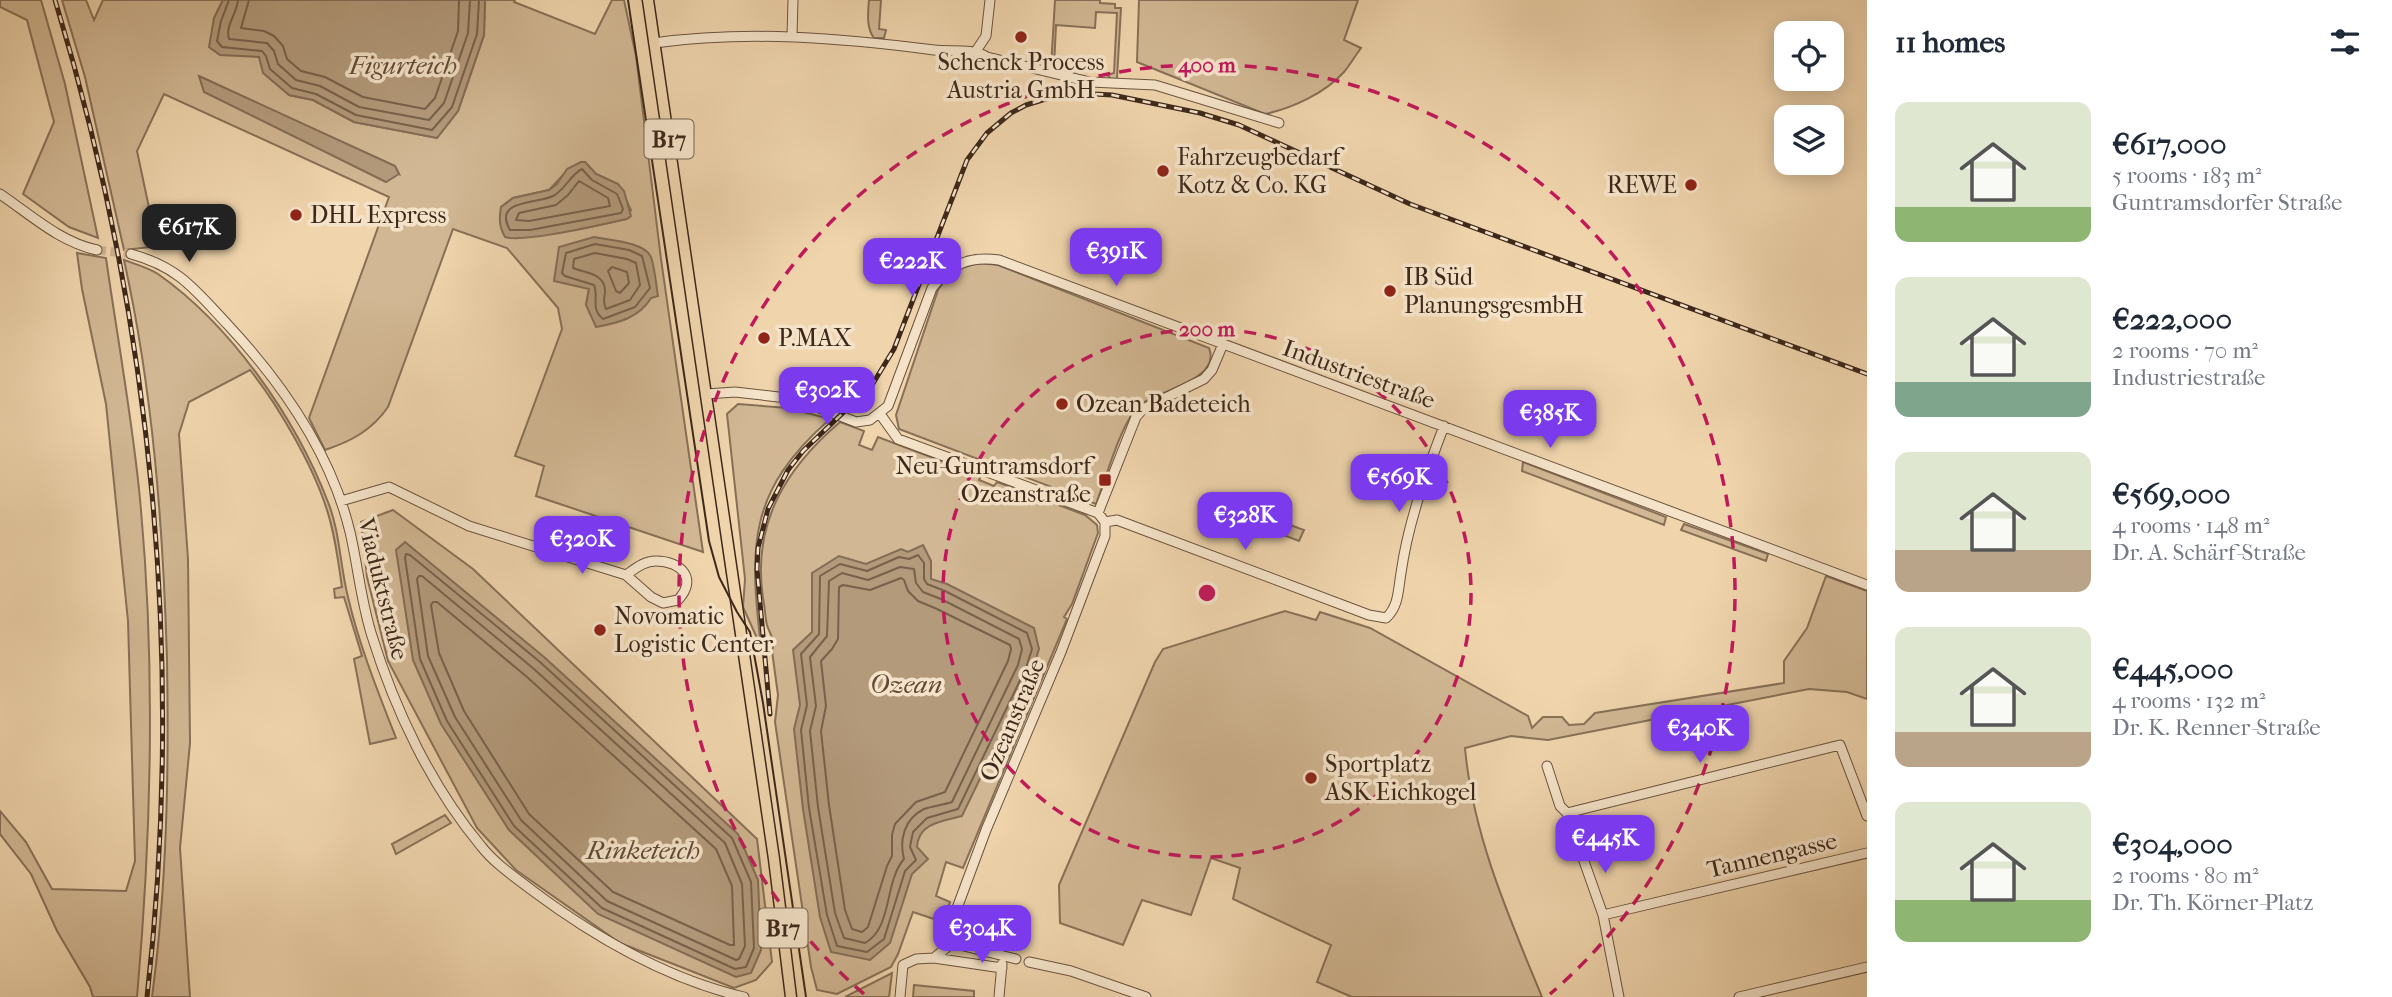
<!DOCTYPE html>
<meta charset="utf-8">
<style>
:root{--surface:#fff;--page:#f2f2f3;--text:#1f2937;--muted:#747a83;--accent:#7c3aed}
body{margin:0;font-family:"IM FELL French Canon",serif;background:var(--page);color:var(--text);height:100vh;display:flex;flex-direction:column;font-size:26px;white-space:nowrap}
*{box-sizing:border-box;margin:0}
p{font-size:23px;color:var(--muted)}
.icon{flex:none;width:38px;height:38px;fill:none;stroke:currentColor;stroke-width:2;stroke-linecap:round;stroke-linejoin:round}
.map{position:relative;flex:1;overflow:hidden}
.side{display:flex;flex-direction:column;background:var(--surface);width:525px}
.side>*{flex:none}
.fabs{position:absolute;left:1774px;top:21px;display:grid;gap:14px}
.fabs a{display:grid;place-items:center;width:70px;height:70px;border-radius:14px;background:var(--surface);box-shadow:0 4px 18px #0003;font-size:35px}
.price{position:absolute;translate:-50% -60px;padding:0 16px;border-radius:14px;background:var(--accent);color:#fff;font-size:23px;line-height:46px;filter:drop-shadow(0 2px 4px #0008)}
.price::after{content:'';position:absolute;left:50%;top:42px;width:21px;height:16px;margin-left:-10px;background:inherit;clip-path:polygon(0 0,100% 0,50% 100%)}
.price.selected{background:#222;color:#fff}
ul{padding:0;list-style:none}
li{display:flex;align-items:center;gap:21px;height:175px;padding:0 28px}
li span{display:grid;place-items:center;flex:none;width:196px;height:140px;border-radius:14px;color:#555}
li>.icon{margin-inline-start:auto}
span .icon{width:84px;height:84px;fill:#fffc;stroke-width:1}
li b{font-size:30px}
h2{display:flex;justify-content:space-between;align-items:center;height:84px;padding:0 28px;font-size:30px}
main{display:flex;flex:1;min-height:0}
.map>svg:first-child{display:block}
</style>
<main>
<div class="map">
<svg width="1867" height="997" viewBox="0 0 1867 997">
<rect width="100%" height="100%" fill="#efd4ac"/>
<filter id="stains"><feTurbulence type="fractalNoise" baseFrequency=".00286" numOctaves="4"/><feColorMatrix values="0 0 0 0 .2 0 0 0 0 .09 0 0 0 0 .02 0 0 0 .5 -.17"/></filter>
<radialGradient id="worn" r=".72"><stop offset=".6" stop-color="#630" stop-opacity="0"/><stop offset="1" stop-color="#630" stop-opacity=".3"/></radialGradient>
<path fill="#d1b793" stroke="#887057" stroke-width="2" fill-rule="evenodd" d="M0,0h41l24,84 33,154 -29,-11 -46,-33 31,-72 -27,-102 -27,-13z
M62,0h24l8,20 9,-20h120l-9,18 45,39 30,38 24,5 41,22 83,16 21,-27 26,-76 1,-35h30l-1,2 81,32 17,-34h12l12,56 25,203 42,293 -167,-56 8,-30 -29,-10 47,-127 -4,-21 -51,-60 -54,-19 -65,178c-16,23 -36,34 -63,43l-16,-32 80,-221 -225,-103 -27,57 14,66 6,12 -7,18 -26,3 -39,-173zM199,77l196,89 4,8zM581,162h4l11,12 22,10 13,26 -5,9 -45,10 -71,9 -9,-31 12,-9 36,-8 14,-15zM589,289l62,8 -3,5 -62,3z
M869,0h12l-2,29 7,1 -2,8h-10c-8,-10 -6,-26 -5,-38z
M1055,0h45v3l15,1v4h6l-4,70 -2,2h-3l-5,-5 7,-2 3,-60 -21,-1 -1,16 -39,-3 -2,42 6,1 -3,3 -11,-2v-2h5z
M1139,0h219l-14,40 17,8c-6,8 -11,17 -17,24 -19,21 -51,36 -79,42l-128,-52z
M77,253l29,5c11,77 25,154 33,231 17,169 13,339 -2,508h-44l-3,-10 -33,-56 -26,-57 -31,-40v-23l26,31 26,47 74,2 9,-30 -7,-240 -22,-217 -24,-115z
M124,260c11,4 25,8 34,14 74,52 138,145 170,228 12,30 12,64 20,95 11,48 30,95 48,141l-26,6 -16,-85 8,-3 -18,-59 -9,1 -1,-9 8,-2c-4,-26 -7,-54 -16,-80 -14,-43 -48,-102 -76,-137l-61,32 -10,32 9,125 2,184 -10,105 10,149h-38c15,-112 17,-225 15,-338 -4,-133 -14,-268 -43,-399z
M981,263l17,2 211,83c13,32 -52,43 -69,57 -19,16 -34,74 -44,99l-197,-75 -3,-14 42,-125c11,-17 23,-24 43,-27z
M738,404l50,4 42,11c-82,72 -81,126 -69,228l-18,-40 2,-28 -18,-165z
M840,422l24,9 -5,14 13,5 6,-13 103,39 -2,4 15,6 3,-4 88,33 12,10 1,8 -26,71 -8,13 3,2 -104,249 -17,-6 -10,34 14,6 -7,20 -30,-10 -15,42 -7,13 -54,27 -20,-4 -6,-23 -36,-245 3,-27 -6,-44c4,-11 -2,-16 -5,-26 -2,-8 -2,-18 -4,-27 -11,-74 22,-129 77,-176z
M1523,462l143,55 -2,8 -142,-54z
M393,510l80,59 284,270 15,123 -16,18 -22,8 -114,-45 -104,-73 -39,-42 -89,-167 -21,-84 -6,-55z
M1282,522l22,8 -5,11 -21,-8z
M1684,524l84,30 -2,7 -85,-31z
M1826,576l41,15v108l-20,-7 -38,-3 -261,51 -37,-4 -46,12c8,88 44,169 77,249h-190l-35,-15 14,-37 -98,-46 7,-31 -29,-10 -20,57 -49,-15 -19,45 -63,-22 -1,-38 96,-223 8,-13 122,-38 31,9 4,-8 50,16 158,88 4,12 11,-11h19l7,8 15,-1 11,-11 189,-30v-22l23,-33z
M445,815l6,8 -55,31 -4,-10z
M892,973l-3,24h-44z
M914,985l60,6v6h-61z"/>
<path fill="#b39a7b" stroke="#846c55" stroke-width="2" d="M223,0h262l-1,35 -26,76 -21,27 -83,-16 -41,-22 -24,-5 -26,-22 -4,-16 -39,-2 -11,-8 5,-29z
M199,76l196,90 4,8 -13,8 -182,-90z
M581,162h4l11,12 22,10 6,7 7,25 -4,3c-25,5 -102,24 -122,18 -6,-11 -6,-18 -4,-30l12,-9 36,-8 8,-6 10,-15z
M594,237c15,3 51,5 57,20 4,12 5,27 7,39l-7,2c-12,20 -33,25 -55,29l-10,-22 3,-16 -35,-8 5,-34z
M405,542l139,115 194,177 20,46 3,70 -10,23 -15,4 -138,-63 -89,-84 -68,-106 -28,-64 -17,-110z
M923,545l8,16v18l16,5 87,44 5,21 -7,22 -70,145c-19,5 -44,7 -45,31l11,12 -16,15 -22,69 -20,17 -39,-8 -11,-35 -17,-108 -9,-80 6,-24 -7,-55 19,-18v-59l27,-17 27,8 35,-15 7,3z"/>
<g fill="none" stroke-linecap="round" stroke-linejoin="round">
<path stroke="#78614b" stroke-width="2" d="M229,0l-8,21 -4,20 5,6 40,4 4,5 4,13 22,19 24,6 40,21 76,15 20,-23 25,-73 2,-34
M238,0c-1,14 -13,25 -9,39l38,4 7,8 4,13 18,16 24,6 39,21 70,13 15,-17 24,-70 2,-33
M249,0l-8,28 23,3 10,5 9,10 4,13 14,12 24,6 38,20 62,12 10,-11 23,-67 1,-31
M582,169l10,11 25,14 6,15 -2,4 -91,17h-20c-18,-31 28,-26 43,-34 13,-7 16,-20 29,-27z
M579,181l29,17 2,8 -81,15 -13,-1 3,-7 37,-8 12,-10z
M595,244l34,6 13,6 8,32 -15,19 -32,12c-13,-10 -4,-22 -9,-34l-29,-9 -3,-3 4,-20z
M595,253l32,6 9,4 4,22 -10,15 -24,9c-4,-8 -1,-10 -1,-18 0,-18 -20,-18 -32,-23l1,-9z
M612,267l15,5 2,11 -9,10 -4,-2 -8,-20z
M406,554l4,1 130,107 192,176 19,44 3,66 -8,19 -11,2 -133,-61 -88,-82 -67,-105 -27,-62 -15,-101z
M918,555l6,8v16l3,5 18,7 82,42 5,16 -6,19 -68,141 -31,9 -14,14 -3,15 6,13 -11,11 -21,68 -17,13 -30,-6 -10,-31 -18,-107 -8,-78 6,-25 -6,-51 18,-20 1,-58 20,-12 27,7 32,-14 10,2z
M900,567l14,2 2,14 7,9 18,7 78,40 3,10 -4,16 -66,137c-9,3 -19,4 -28,7 -20,10 -25,31 -20,50 -20,23 -11,68 -39,84l-21,-5 -9,-25 -17,-106 -8,-76 6,-25 -6,-49 17,-21 2,-55 13,-8 26,7z
M419,576h3l112,93 191,174 17,41 3,62 -6,13 -3,1 -129,-59 -86,-81 -66,-103 -27,-61 -11,-77z
M901,578l3,2 4,11 10,10 19,8 73,36 1,4 -3,12 -63,131 -29,10 -21,22 -3,11v21l-5,10 -19,61 -6,5 -10,-3 -7,-19 -16,-105 -8,-74 5,-25 -5,-45 11,-12 6,-10 1,-52 4,-2 27,5z
M433,602h4l90,75 189,172 16,37 2,59h-4l-117,-53 -84,-78 -65,-103 -25,-58 -8,-48z"/>
<path stroke="#ccb28f" stroke-width="9" stroke-dasharray="9 4.5" stroke-linecap="butt" d="M97,250l34,4"/>
<defs>
<path id="minor" d="M792,36l1,-36
M654,43c95,-13 187,-5 280,7 18,2 38,-2 53,7l103,25 65,3 124,38
M976,51l10,-15 4,-36
M0,194c31,21 60,48 97,56
M131,254c48,13 64,36 97,71 54,58 103,128 122,207 8,34 11,70 22,104 23,74 59,150 109,210 14,18 34,31 52,45 63,47 134,88 211,106
M706,394l29,-2 61,7 60,23 14,-2 18,-14 44,-118c18,-24 37,-32 67,-28l868,325
M880,414l18,25 200,74 7,9v14l-44,116 -75,178 -36,97 2,16
M341,501l48,-14 80,39 157,49 25,22 12,6 15,-3c20,-21 3,-39 -22,-39 -12,0 -20,7 -30,14
M1098,513l38,-96 7,-8 61,-30 8,-9 11,-26
M1105,522l12,-2 252,95 17,3c13,-12 12,-28 15,-45 7,-50 25,-100 43,-147
M1547,766l13,40 7,7 36,102 16,82
M1567,813l273,-68 27,71
M1603,915l264,-62
M952,943l64,16
M934,958l68,10
M1029,962l42,9 75,26
M900,997l3,-32 13,-6 18,-1 18,-15
M999,997l3,-33
M1739,997l128,-30"/>
<path id="major" d="M648,0l126,859 17,138"/>
</defs>
<use href="#minor" stroke="#6a533f" stroke-width="11"/>
<use href="#major" stroke="#3e281b" stroke-width="13"/>
<use href="#minor" stroke="#f5e3c9" stroke-width="9"/>
<use href="#major" stroke="#efd4ac" stroke-width="10"/>
<path stroke="#3e281b" stroke-width="2" d="M628,0l81,541 10,36 18,35 13,20 13,71 43,294"/>
<defs>
<path id="rail" d="M55,0c98,321 130,663 92,997
M770,714l-13,-145 1,-21 10,-39 20,-39 15,-19 69,-66 22,-36 73,-189 20,-27 24,-20 15,-8 33,-10 17,-2 36,2 88,18 39,12 171,79 457,170"/>
</defs>
<use href="#rail" stroke="#3e281b" stroke-width="5"/>
<use href="#rail" stroke="#f5e3c9" stroke-width="2.5" stroke-dasharray="8" stroke-linecap="butt"/>
</g>
<g fill="none" stroke="#c2185b" stroke-width="3.5" stroke-dasharray="12 9">
<circle cx="1207" cy="593" r="264"/>
<path d="M864 994A528 528 0 1 1 1550 994"/>
</g>
<g fill="#8f2418" stroke="#f5e3c9" stroke-width="2.5">
<circle cx="1021" cy="37" r="7"/>
<circle cx="1163" cy="171" r="7"/>
<circle cx="1691" cy="185" r="7"/>
<circle cx="296" cy="215" r="7"/>
<circle cx="1390" cy="291" r="7"/>
<circle cx="764" cy="338" r="7"/>
<circle cx="1062" cy="404" r="7"/>
<rect x="1098" y="473" width="14" height="14" rx="3.5"/>
<circle cx="600" cy="630" r="7"/>
<circle cx="1311" cy="778" r="7"/>
</g>
<g text-anchor="middle" dominant-baseline="central" stroke-width="7" stroke-linejoin="round" paint-order="stroke">
<g fill="#f5e3c9" stroke="#75604f" stroke-width="2">
<rect x="644.5" y="119.5" width="49" height="39" rx="5"/>
<rect x="758.5" y="908.5" width="49" height="39" rx="5"/>
</g>
<g font-size="23" font-weight="bold" fill="#3e281b">
<text x="669" y="139">B17</text>
<text x="783" y="928">B17</text>
</g>
<g font-size="24" fill="#3e281b" stroke="#f5e3c9" text-anchor="start">
<text x="1021" y="62" text-anchor="middle">Schenck Process<tspan x="1021" dy="28">Austria GmbH</tspan></text>
<text x="1177" y="157">Fahrzeugbedarf<tspan x="1177" dy="28">Kotz &amp; Co. KG</tspan></text>
<text x="1677" y="185" text-anchor="end">REWE</text>
<text x="310" y="215">DHL Express</text>
<text x="1404" y="277">IB Süd<tspan x="1404" dy="28">PlanungsgesmbH</tspan></text>
<text x="778" y="338">P.MAX</text>
<text x="1076" y="404">Ozean Badeteich</text>
<text x="1091" y="466" text-anchor="end">Neu-Guntramsdorf<tspan x="1091" dy="28">Ozeanstraße</tspan></text>
<text x="614" y="616">Novomatic<tspan x="614" dy="28">Logistic Center</tspan></text>
<text x="1325" y="764">Sportplatz<tspan x="1325" dy="28">ASK Eichkogel</tspan></text>
</g>
<g font-size="24" fill="#3e281b" stroke="#f5e3c9">
<text transform="translate(1359 374) rotate(20)">Industriestraße</text>
<text transform="translate(383 589) rotate(76)">Viaduktstraße</text>
<text transform="translate(1012 720) rotate(-67)">Ozeanstraße</text>
<text transform="translate(1772 855) rotate(-13)">Tannengasse</text>
</g>
<g font-size="26" font-style="italic" fill="#614a38" stroke="#f5e3c9">
<text x="403" y="65">Figurteich</text>
<text x="906" y="684">Ozean</text>
<text x="643" y="850">Rinketeich</text>
</g>
</g>
<circle cx="1207" cy="593" r="10" fill="#c2185b" stroke="#f5e3c9" stroke-width="3.5"/>
<g font-size="21" text-anchor="middle" font-weight="bold" fill="#c2185b" stroke="#f5e3c9" stroke-width="7" stroke-linejoin="round" paint-order="stroke">
<text x="1207" y="72">400 m</text>
<text x="1207" y="336">200 m</text>
</g>
<rect width="100%" height="100%" filter="url(#stains)"/>
<rect width="100%" height="100%" fill="url(#worn)"/>
</svg>
<div class="fabs">
<a><svg class="icon" aria-label="locate" viewBox="0 0 24 24"><circle cx="12" cy="12" r="6"/><path d="M12 2v4M12 18v4M2 12h4M18 12h4"/></svg></a>
<a><svg class="icon" aria-label="layers" viewBox="0 0 24 24"><path d="M12 4l9 5-9 5-9-5zM3 14l9 5 9-5"/></svg></a>
</div>
<b class="price selected" style="left:189px;top:264px">€617K</b>
<b class="price" style="left:1116px;top:288px">€391K</b>
<b class="price" style="left:912px;top:298px">€222K</b>
<b class="price" style="left:827px;top:427px">€302K</b>
<b class="price" style="left:1550px;top:450px">€385K</b>
<b class="price" style="left:1399px;top:514px">€569K</b>
<b class="price" style="left:1245px;top:552px">€328K</b>
<b class="price" style="left:582px;top:576px">€320K</b>
<b class="price" style="left:1700px;top:765px">€340K</b>
<b class="price" style="left:1605px;top:875px">€445K</b>
<b class="price" style="left:982px;top:965px">€304K</b>
</div>
<section class="side">
<h2>11 homes<svg class="icon" aria-label="filters" viewBox="0 0 24 24"><path d="M4 7h16M4 17h16"/><circle cx="9" cy="7" r="2"/><circle cx="15" cy="17" r="2"/></svg></h2>
<ul>
<li><span style="background:linear-gradient(#dfe7d0 75%,#8fb573 0)"><svg class="icon" aria-label="home" viewBox="0 0 24 24"><path d="M3 11l9-7 9 7M6 9v11h12V9"/></svg></span><div><b>€617,000</b><p>5 rooms · 183 m²</p><p>Guntramsdorfer Straße</p></div></li>
<li><span style="background:linear-gradient(#dfe7d0 75%,#7fa58c 0)"><svg class="icon" aria-label="home" viewBox="0 0 24 24"><path d="M3 11l9-7 9 7M6 9v11h12V9"/></svg></span><div><b>€222,000</b><p>2 rooms · 70 m²</p><p>Industriestraße</p></div></li>
<li><span style="background:linear-gradient(#dfe7d0 70%,#b9a48a 0)"><svg class="icon" aria-label="home" viewBox="0 0 24 24"><path d="M3 11l9-7 9 7M6 9v11h12V9"/></svg></span><div><b>€569,000</b><p>4 rooms · 148 m²</p><p>Dr. A. Schärf-Straße</p></div></li>
<li><span style="background:linear-gradient(#dfe7d0 75%,#b9a48a 0)"><svg class="icon" aria-label="home" viewBox="0 0 24 24"><path d="M3 11l9-7 9 7M6 9v11h12V9"/></svg></span><div><b>€445,000</b><p>4 rooms · 132 m²</p><p>Dr. K. Renner-Straße</p></div></li>
<li><span style="background:linear-gradient(#dfe7d0 70%,#8fb573 0)"><svg class="icon" aria-label="home" viewBox="0 0 24 24"><path d="M3 11l9-7 9 7M6 9v11h12V9"/></svg></span><div><b>€304,000</b><p>2 rooms · 80 m²</p><p>Dr. Th. Körner-Platz</p></div></li>
</ul>
</section>
</main>
